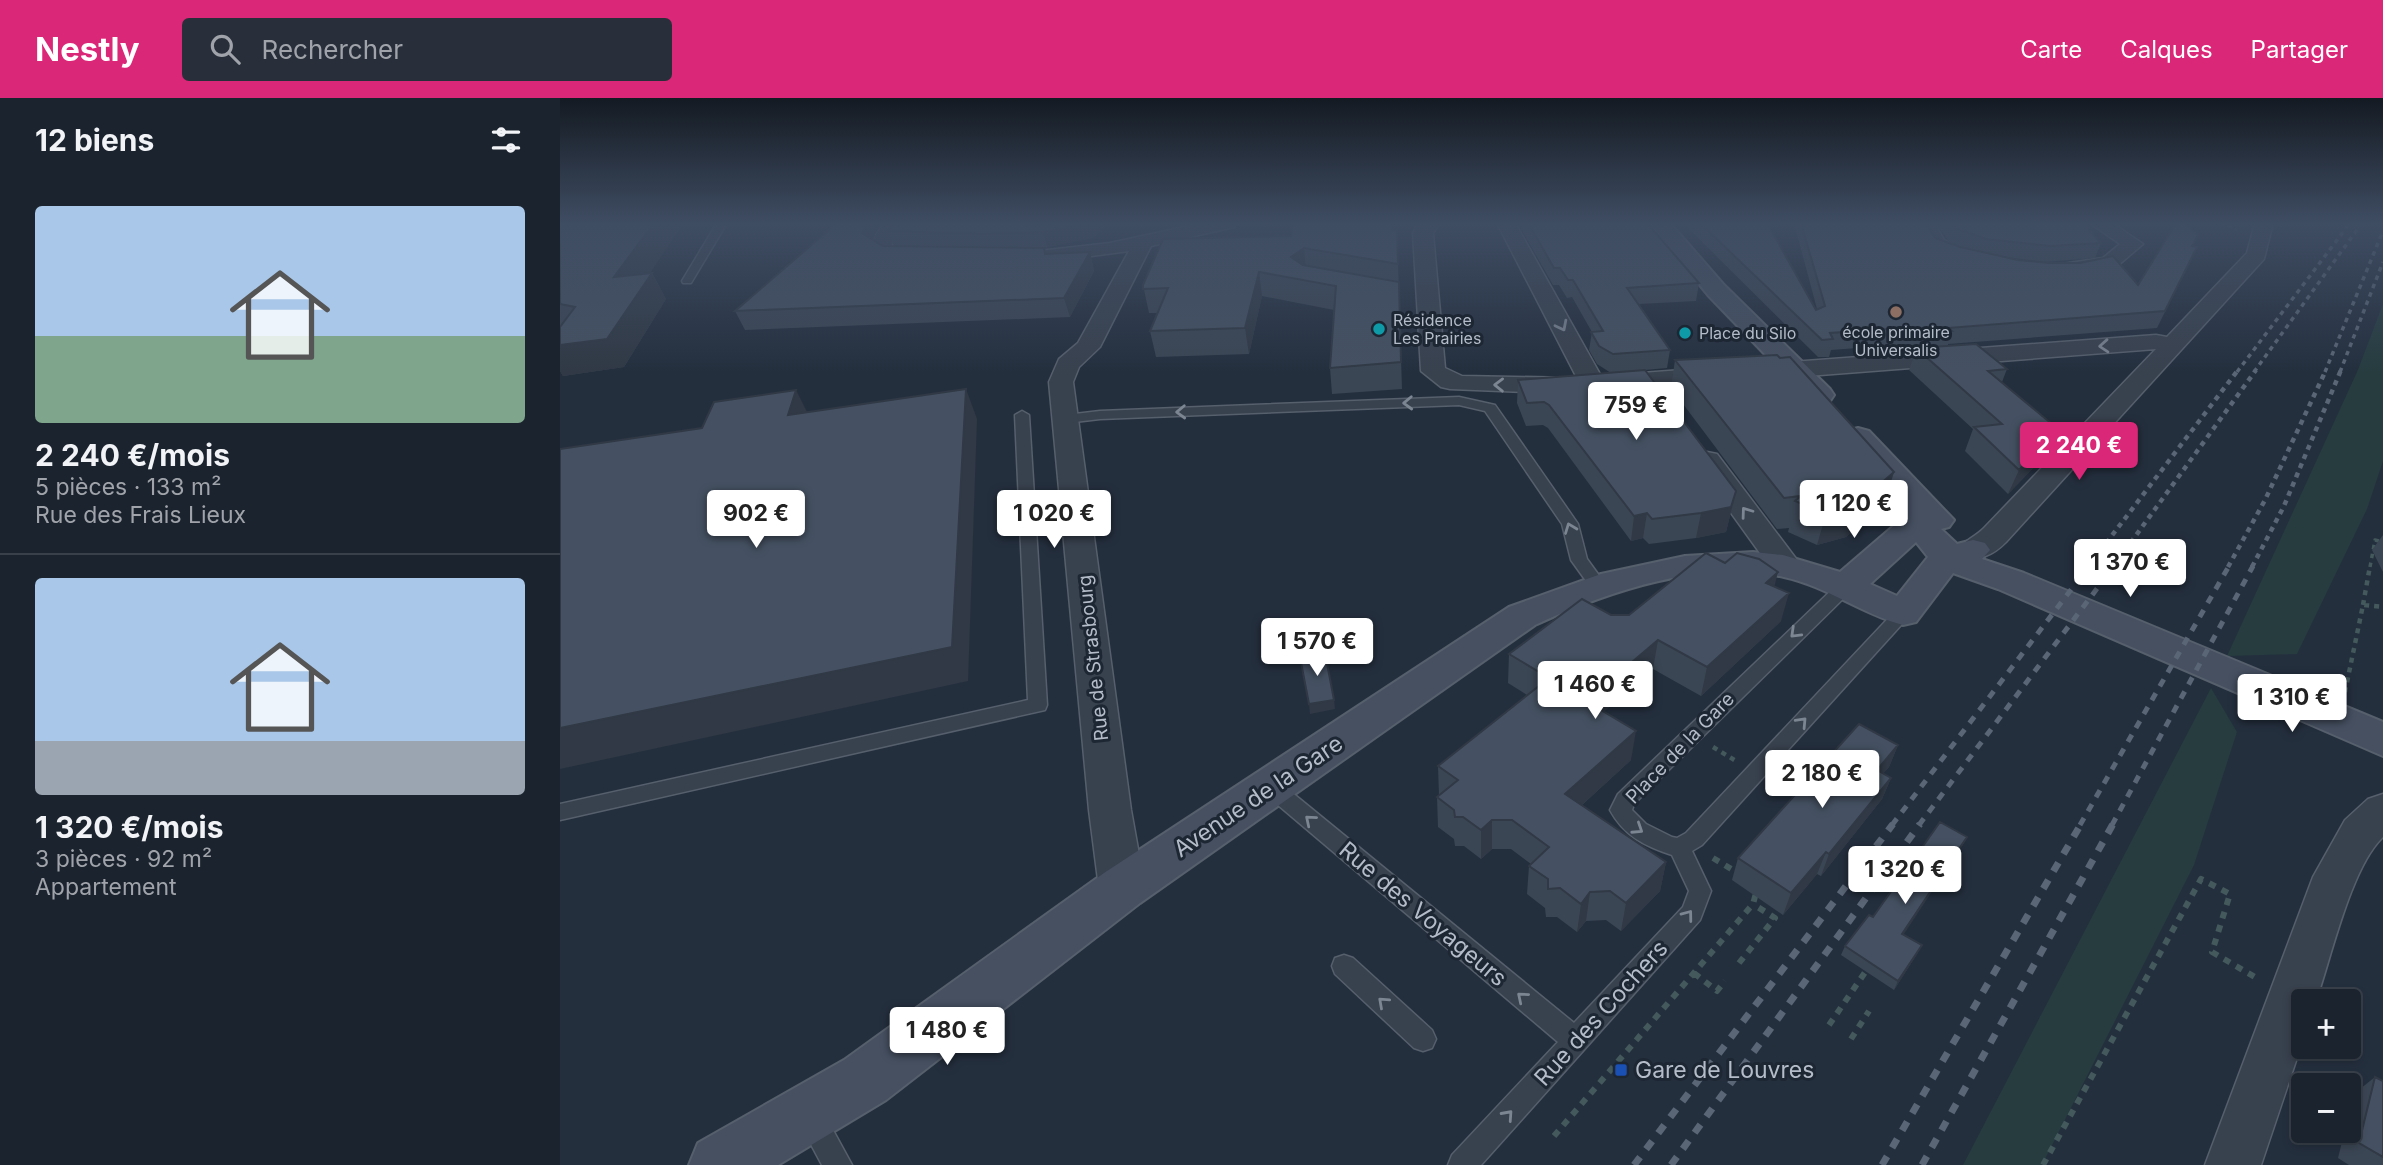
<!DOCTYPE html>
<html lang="fr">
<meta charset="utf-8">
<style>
:root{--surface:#1b232e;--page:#282f3a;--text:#f1f3f6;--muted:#a0a4aa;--line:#39404a;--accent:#db2777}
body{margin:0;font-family:Inter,sans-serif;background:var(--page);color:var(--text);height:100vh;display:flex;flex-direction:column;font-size:26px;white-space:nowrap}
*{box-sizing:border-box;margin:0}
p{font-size:23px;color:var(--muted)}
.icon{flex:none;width:38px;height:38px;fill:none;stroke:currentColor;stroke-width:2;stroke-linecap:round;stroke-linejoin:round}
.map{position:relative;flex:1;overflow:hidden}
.panel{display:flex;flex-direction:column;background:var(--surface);width:560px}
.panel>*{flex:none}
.buttons{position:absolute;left:1731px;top:891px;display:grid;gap:14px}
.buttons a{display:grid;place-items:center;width:70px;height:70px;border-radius:7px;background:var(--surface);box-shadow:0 4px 10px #0003,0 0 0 2px var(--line);font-size:35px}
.price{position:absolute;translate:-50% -60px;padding:0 16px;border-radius:7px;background:#fff;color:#222;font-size:23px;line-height:46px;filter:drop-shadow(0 2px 4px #0008)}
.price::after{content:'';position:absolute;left:50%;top:42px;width:21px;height:16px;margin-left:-10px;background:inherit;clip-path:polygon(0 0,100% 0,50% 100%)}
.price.current{background:var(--accent);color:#fff}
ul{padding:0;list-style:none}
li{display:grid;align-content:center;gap:14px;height:371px;padding:0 35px}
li+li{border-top:2px solid var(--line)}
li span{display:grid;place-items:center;height:217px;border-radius:7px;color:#555}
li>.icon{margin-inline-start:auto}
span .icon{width:126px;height:126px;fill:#fffc;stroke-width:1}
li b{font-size:30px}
h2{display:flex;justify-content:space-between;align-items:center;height:84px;padding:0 35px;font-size:30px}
header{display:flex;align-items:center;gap:42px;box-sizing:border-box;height:98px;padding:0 35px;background:var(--accent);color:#fff}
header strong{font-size:33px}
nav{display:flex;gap:38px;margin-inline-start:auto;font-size:24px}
.search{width:490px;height:63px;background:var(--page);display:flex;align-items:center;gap:18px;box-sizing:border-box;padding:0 24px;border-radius:7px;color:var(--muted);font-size:26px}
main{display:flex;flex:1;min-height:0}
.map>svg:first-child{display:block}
</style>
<header>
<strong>Nestly</strong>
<div class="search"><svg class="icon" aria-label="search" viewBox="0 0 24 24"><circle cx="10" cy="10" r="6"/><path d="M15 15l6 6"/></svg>Rechercher</div>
<nav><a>Carte</a><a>Calques</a><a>Partager</a></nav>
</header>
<main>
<section class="panel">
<h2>12 biens<svg class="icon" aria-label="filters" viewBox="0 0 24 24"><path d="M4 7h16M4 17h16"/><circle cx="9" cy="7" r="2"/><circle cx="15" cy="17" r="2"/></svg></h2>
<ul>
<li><span style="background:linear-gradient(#a9c7e8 60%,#7fa58c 0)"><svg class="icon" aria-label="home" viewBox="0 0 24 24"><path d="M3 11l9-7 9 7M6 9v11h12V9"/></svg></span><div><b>2 240 €/mois</b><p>5 pièces · 133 m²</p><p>Rue des Frais Lieux</p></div></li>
<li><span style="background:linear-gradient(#a9c7e8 75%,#9aa5b1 0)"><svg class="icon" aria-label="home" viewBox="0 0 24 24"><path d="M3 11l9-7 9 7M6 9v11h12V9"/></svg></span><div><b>1 320 €/mois</b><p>3 pièces · 92 m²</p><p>Appartement</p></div></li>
</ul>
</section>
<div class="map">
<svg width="1823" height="1067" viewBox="0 0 1823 1067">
<rect width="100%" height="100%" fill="#242f3e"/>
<path fill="#263c3f" d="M1823,206v157l-16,48 -70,145 -70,2 130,-284z
M1651,590l26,44 -43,133 -152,300h-79z"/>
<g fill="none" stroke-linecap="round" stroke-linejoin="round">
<defs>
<path id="lane" d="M157,125h10l-36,60h-8l-1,-2z
M899,299l36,8 83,119 9,35 21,29 -2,4h-12l-23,-32 -9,-36 -77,-113 -26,-6 -359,14 -34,4 -7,-4 7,-4 34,-4z
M462,313l7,4 18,290 -2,5 -485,110v-16l468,-104 -13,-285z
M1286,483l6,1 2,4 -2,4 -218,214 -2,6 14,14 26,13 5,1 9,-5 211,-224h12l3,4 -210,232 -10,6 19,40 -11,29 -219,245h-33l4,-10 106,-113 -293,-248 -3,-6 3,-6 7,-2 7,2 295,241 109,-116 6,-16 -17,-36c-27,-9 -48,-19 -62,-45l8,-16 222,-212z
M784,857l9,3 79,72 4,9 -4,9 -9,3 -9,-3 -79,-74 -3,-8 3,-8z
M252,1008l10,4 30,55h-30l-24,-45 4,-10z"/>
<path id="street" d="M325,125h19l-10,13 -3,12 39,3 3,4 -3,4c-18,5 -46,6 -59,-9l4,-14z
M643,125h33l-2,4 -83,19 -51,101 -21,20 -6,15 58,428 14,78 -7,14 -16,5 -16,-5 -7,-14 -10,-78 -40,-428 10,-23 19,-16 51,-92 -90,12 -10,-6 10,-6 71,-8z
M858,125h22l-7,10 12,135 17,8 111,2h4l-80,-155h18l86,153 555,-41 11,2 80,-84 8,-30h18l-9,36 -258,283c-13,13 -26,19 -44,15l-5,-7c7,-9 18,-13 27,-22l172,-179 -583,45 -123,-5 -9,-2 -20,-16 -8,-138z
M1356,125h18l10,17 28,16 -10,6 -33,-14z
M1530,125h22l31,21 -27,23 -47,7 -7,-2 -3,-4 3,-4 41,-6 17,-14z
M1147,354l10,2 80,106 5,7 -5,7 -11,3 -11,-3 -82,-114 4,-6z
M1823,696v43c-32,30 -52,121 -67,164h-13v39l-42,125h-56l108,-288 32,-57 23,-21z"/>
<path id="secondary" d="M1089,125h21l54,62 106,104 4,6 -4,6 -10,2 -10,-2 -102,-106z
M1298,330l11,3 85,89 -5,7 -8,2 16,15 16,-4 12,3 5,7 -8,9 42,14 359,149v34l-385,-167 -45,-16 -37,49 -13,3c-41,-11 -77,-39 -119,-48 -82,-18 -175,14 -249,48l-395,278 -254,197 -108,65h-89l9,-22 146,-83 260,-187 405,-266 92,-33 84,-18 68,-4 30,3 57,17 64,-55 -3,-11 -58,-69 4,-6zM1356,444l12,15 -31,39 -27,-12z"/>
</defs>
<use href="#lane" stroke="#565f6c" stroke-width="3"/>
<use href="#street" stroke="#565f6c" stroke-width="3"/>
<use href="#secondary" stroke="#565f6c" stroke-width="4"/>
<path stroke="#44595c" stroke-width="2.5" stroke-dasharray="3.5 3.5" stroke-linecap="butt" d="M1662,125l15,7"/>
<path stroke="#44595c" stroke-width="3.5" stroke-dasharray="4.5 4.5" stroke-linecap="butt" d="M1810,469l5,-27 8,2"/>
<path stroke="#44595c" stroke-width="4.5" stroke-dasharray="5 5" stroke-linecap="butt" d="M1803,507l7,-39
M1785,594l18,-87 20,2
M1153,649l23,14"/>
<path stroke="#44595c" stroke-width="6" stroke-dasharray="7 7" stroke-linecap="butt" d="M1153,760l25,15
M1179,865l36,-45 -22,-14
M1134,875l23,18 8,-10
M1269,927l39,-57
M1291,941l18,-28
M994,1038l199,-232 3,-11
M1483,1067l158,-286 29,15 -18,58 48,28"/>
<use href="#lane" fill="#38414e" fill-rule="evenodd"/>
<use href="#street" fill="#38414e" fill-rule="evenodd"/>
<use href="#secondary" fill="#465061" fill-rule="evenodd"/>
<path stroke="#5a6575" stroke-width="3.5" stroke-dasharray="4.5 4.5" stroke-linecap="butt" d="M1677,274l113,-149
M1694,274l108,-149
M1765,274l58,-141
M1780,274l43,-110"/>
<path stroke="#5a6575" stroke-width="4.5" stroke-dasharray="5 5" stroke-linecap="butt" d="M1528,469l150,-197
M1553,469l143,-197
M1668,469l37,-67 61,-130
M1692,469l32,-61 57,-136"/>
<path stroke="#5a6575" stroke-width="5" stroke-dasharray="8 8" stroke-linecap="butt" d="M1332,727l197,-259
M1359,727l195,-259
M1520,727l149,-259
M1552,727l141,-259"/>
<path stroke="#5a6575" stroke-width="7" stroke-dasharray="10 10" stroke-linecap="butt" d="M1074,1067l259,-341
M1111,1067l249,-341
M1322,1067l199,-341
M1362,1067l191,-341"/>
</g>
<path fill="#3b4654" d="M0,125l90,50h2l14,26 -42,68 -61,9 -3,-5z
M277,125h36l3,8 -3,9 10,6h11l-6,-15 5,-8h215l-15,15 -50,10h1l2,6 44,-2 4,19 -24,46 -325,13 -10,-19z
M958,125h129l52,60 -3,18 -57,3 31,46 -3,18 -22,2 91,121 -10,41 -30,6 -47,6 -6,-6 -12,3 -83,-113 -5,-3 -17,1 -9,-23 1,-23 93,-7 -14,-9 -8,-14 3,-18 -20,-35 -5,1 -8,-13h-6z
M1123,125h84l49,87 1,-1 -23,-86h132l9,15 33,11 -18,-6 -14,-20h147l18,20 -6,15 -51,4 -45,-6 139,29 55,-39 4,1 -40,81 -209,16v2l59,23 -5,13 56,47 -10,24 -40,41 -43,-43 8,-22 -64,-59 7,-20 -26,2 -7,-6 -52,4 -2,7h-11z
M837,132l5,159 -70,5 -2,-26 4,-58 -72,-14 -13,58 -93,3 -6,-26 8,-18h-9l-6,-28 148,-49z
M1115,262l219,112 -10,31 -38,34 -29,8 -29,-13 1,-4 -12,1 -106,-141z
M1823,437v37l-11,-22z
M1215,489l6,34 -80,75 -48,-27 -49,42 27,49 -49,45 84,57 -6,29 -39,40 -15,-11 -20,1 -9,11 -20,-15h-11l-1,-9 -18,-14 2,-28 2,-2 -20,-15h-19l-11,10 -17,-13h-9l-1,-7 -16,-12 -1,-30 2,-1 -1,-30 89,-71 -19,-12 1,-29 102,-39h18z
M1338,647l-9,22 -6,6 8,5 -9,21 -61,77 -4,-2 -34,41 -51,-35 6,-22z
M1402,748l-59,88 14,20 -23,36 -53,-35 4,-9 28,-29z
M1815,979l8,4v84h-34l-11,-7 7,-28h3v-13l7,-24z"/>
<path fill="#303945" d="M94,125h30l-55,81 -15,-27z
M306,125h7l3,8 -7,20 -7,-18z
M530,125h18l-15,15 -46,9 -4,-15z
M579,125h28l-27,5z
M744,150l2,23 -15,-14z
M530,154l4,19 -24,46 -6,-19z
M699,174l3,24 -13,58 -4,-26z
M92,175l14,26 -42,68 -61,9 -3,-5v-26z
M406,291l11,30 -9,262 -408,88v-41z
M236,292l15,30 -23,-5z
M1498,331l-10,24 -40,41 11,-24z
M1334,374l-10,31 -38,34 -29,8 9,-31z
M1176,393l-10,41 -30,6 5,-25z
M1087,415l-4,25 -12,3 3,-25z
M1218,474l-7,28 -5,-17z
M1229,495l-8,28 -80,75 6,-29z
M1098,542l-5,29 -70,61 3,-29z
M774,602l1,9 -25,5 -1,-10z
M1076,633l-5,29 -69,63 3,-29z
M1338,647l-9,22 -21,24 9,-21z
M1331,680l-9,21 -61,77 8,-22z
M932,722v29l-11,10v-29z
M1407,739l-5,9 -64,97 4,-9z
M1266,754l-9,22 -34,41 8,-22z
M1106,764l-6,29 -39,40 5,-28z
M1030,794l-4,29 -9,11 4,-28z
M1362,847l-5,9 -23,36 4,-9z"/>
<path fill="#455162" stroke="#303945" stroke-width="2" d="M0,125h94l-40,54 38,-4 -45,66 -47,6v-18l15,-20 -15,-3z
M277,125h29l-4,10 21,13 161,2 1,6 45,-2 -26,46 -329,13z
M333,125h197l-47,9 -59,2 -96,-3z
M733,125h99v7h5l1,34 -94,-16 -13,9 12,8 96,17 2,80 -71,6 6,-82 -77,-14 -14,56 -95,3 18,-43 -25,1v-4l20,-46 128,-3z
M968,125h119l52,60 -72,5 43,62 -57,4 -14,-8 -8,-14 12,-1 -30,-51h-5l-8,-12h-6z
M1140,125h67l49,87 9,-4 -24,-83h125l9,15 25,9 58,13 31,3h31l33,-7 25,29 38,-62h9l13,12 -6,11 5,1 -32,64 -217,17 4,3 -57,4 -7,-6 -58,4 3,6 -11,1z
M1391,125h132l18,20 -51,3 -64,-7 -31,-11z
M1416,246l31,25 -19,2 70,58 -39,41 -45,-43 28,-3 -86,-76z
M1217,257l3,3 10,-1 104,115 -39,34 -29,8 -31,-13 6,-5 -17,2 -109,-138z
M1085,272l91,121 -5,16 -30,6 -49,6 -5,-6 -13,3 -85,-111 -5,-3 -17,1 -9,-23z
M406,291l-14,258 -392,81v-279l142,-21 12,-26 82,-12 -8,25z
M1146,455l19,10 12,-10 22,6 19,13 -12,11 23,10 -82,74 -49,-27 -72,61 50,30 -71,63 101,68 -40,41 -16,-12 -20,1 -9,12 -21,-16 -12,1v-10l-19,-13 20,-19 -37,-27h-20l-11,10 -18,-13h-8l-1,-7 -17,-13 21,-17 -20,-14 111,-88 -40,-24 73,-55 29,16h18z
M765,555l9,47 -25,4 -9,-47z
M1299,626l39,21 -21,25 14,8 -62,76 -3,-2 -35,41 -53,-35z
M1380,724l27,15 -65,97 20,11 -24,36 -53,-35 24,-31 4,2z
M1815,979l8,4v76l-24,-14z"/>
<defs><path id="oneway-chevron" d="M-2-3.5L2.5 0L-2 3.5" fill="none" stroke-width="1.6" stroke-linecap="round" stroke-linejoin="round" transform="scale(1.75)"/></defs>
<g stroke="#7c8592">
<use href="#oneway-chevron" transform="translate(1002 228) rotate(63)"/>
<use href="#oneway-chevron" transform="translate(1544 248) rotate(176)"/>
<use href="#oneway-chevron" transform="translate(939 287) rotate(-179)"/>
<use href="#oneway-chevron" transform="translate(848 305) rotate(178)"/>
<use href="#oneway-chevron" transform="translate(621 314) rotate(178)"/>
<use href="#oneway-chevron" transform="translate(1186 414) rotate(-126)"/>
<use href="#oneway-chevron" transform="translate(1010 430) rotate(-111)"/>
<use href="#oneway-chevron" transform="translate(1235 535) rotate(136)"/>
<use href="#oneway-chevron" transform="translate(1242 624) rotate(-47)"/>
<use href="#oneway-chevron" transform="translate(750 722) rotate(-140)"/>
<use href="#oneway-chevron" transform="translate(1078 731) rotate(33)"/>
<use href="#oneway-chevron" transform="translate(1128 817) rotate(-53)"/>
<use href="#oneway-chevron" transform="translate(962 899) rotate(-140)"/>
<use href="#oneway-chevron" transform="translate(823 904) rotate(-138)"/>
<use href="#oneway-chevron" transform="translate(948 1017) rotate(-48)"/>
</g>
<linearGradient id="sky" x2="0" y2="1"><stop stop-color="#141a22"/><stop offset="0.46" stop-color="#3f4d63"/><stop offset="1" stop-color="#3f4d63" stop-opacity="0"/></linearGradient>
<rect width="1823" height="274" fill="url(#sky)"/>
<circle fill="#8d6e63" stroke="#1d2633" stroke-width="2.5" cx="1336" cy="214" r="7"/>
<g fill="#0f9aa8" stroke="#1d2633" stroke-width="2.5">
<circle cx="819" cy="231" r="7"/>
<circle cx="1125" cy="235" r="7"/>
</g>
<rect fill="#1a4fb4" stroke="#1d2633" stroke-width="2.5" x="1054" y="965" width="14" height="14" rx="3.5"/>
<g text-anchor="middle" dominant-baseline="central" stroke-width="6" stroke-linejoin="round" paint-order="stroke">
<g font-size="16" fill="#b4bcc9" stroke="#1d2633" text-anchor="start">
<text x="833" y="222">Résidence<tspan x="833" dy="18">Les Prairies</tspan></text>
<text x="1336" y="234" text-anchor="middle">école primaire<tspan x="1336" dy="18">Universalis</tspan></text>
<text x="1139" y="235">Place du Silo</text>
</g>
<g font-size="19" fill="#b4bcc9" stroke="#1d2633">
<text transform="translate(533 560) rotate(-96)">Rue de Strasbourg</text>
<text transform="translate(1120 650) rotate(-46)">Place de la Gare</text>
</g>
<g font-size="23" fill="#b4bcc9" stroke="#1d2633">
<text transform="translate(698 698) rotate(-34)">Avenue de la Gare</text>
<text transform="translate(863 816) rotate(40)">Rue des Voyageurs</text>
<text transform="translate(1041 915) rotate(-48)">Rue des Cochers</text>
</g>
<g font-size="23" fill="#b4bcc9" stroke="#1d2633" text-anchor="start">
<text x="1075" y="972">Gare de Louvres</text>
</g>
</g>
</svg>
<div class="buttons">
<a>+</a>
<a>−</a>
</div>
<b class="price" style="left:1076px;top:344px">759 €</b>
<b class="price current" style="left:1519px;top:384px">2 240 €</b>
<b class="price" style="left:1294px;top:442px">1 120 €</b>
<b class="price" style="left:196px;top:452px">902 €</b>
<b class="price" style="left:494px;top:452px">1 020 €</b>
<b class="price" style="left:1570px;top:501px">1 370 €</b>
<b class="price" style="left:757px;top:580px">1 570 €</b>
<b class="price" style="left:1035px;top:623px">1 460 €</b>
<b class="price" style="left:1732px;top:636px">1 310 €</b>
<b class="price" style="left:1262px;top:712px">2 180 €</b>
<b class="price" style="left:1345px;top:808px">1 320 €</b>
<b class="price" style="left:387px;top:969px">1 480 €</b>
</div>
</main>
